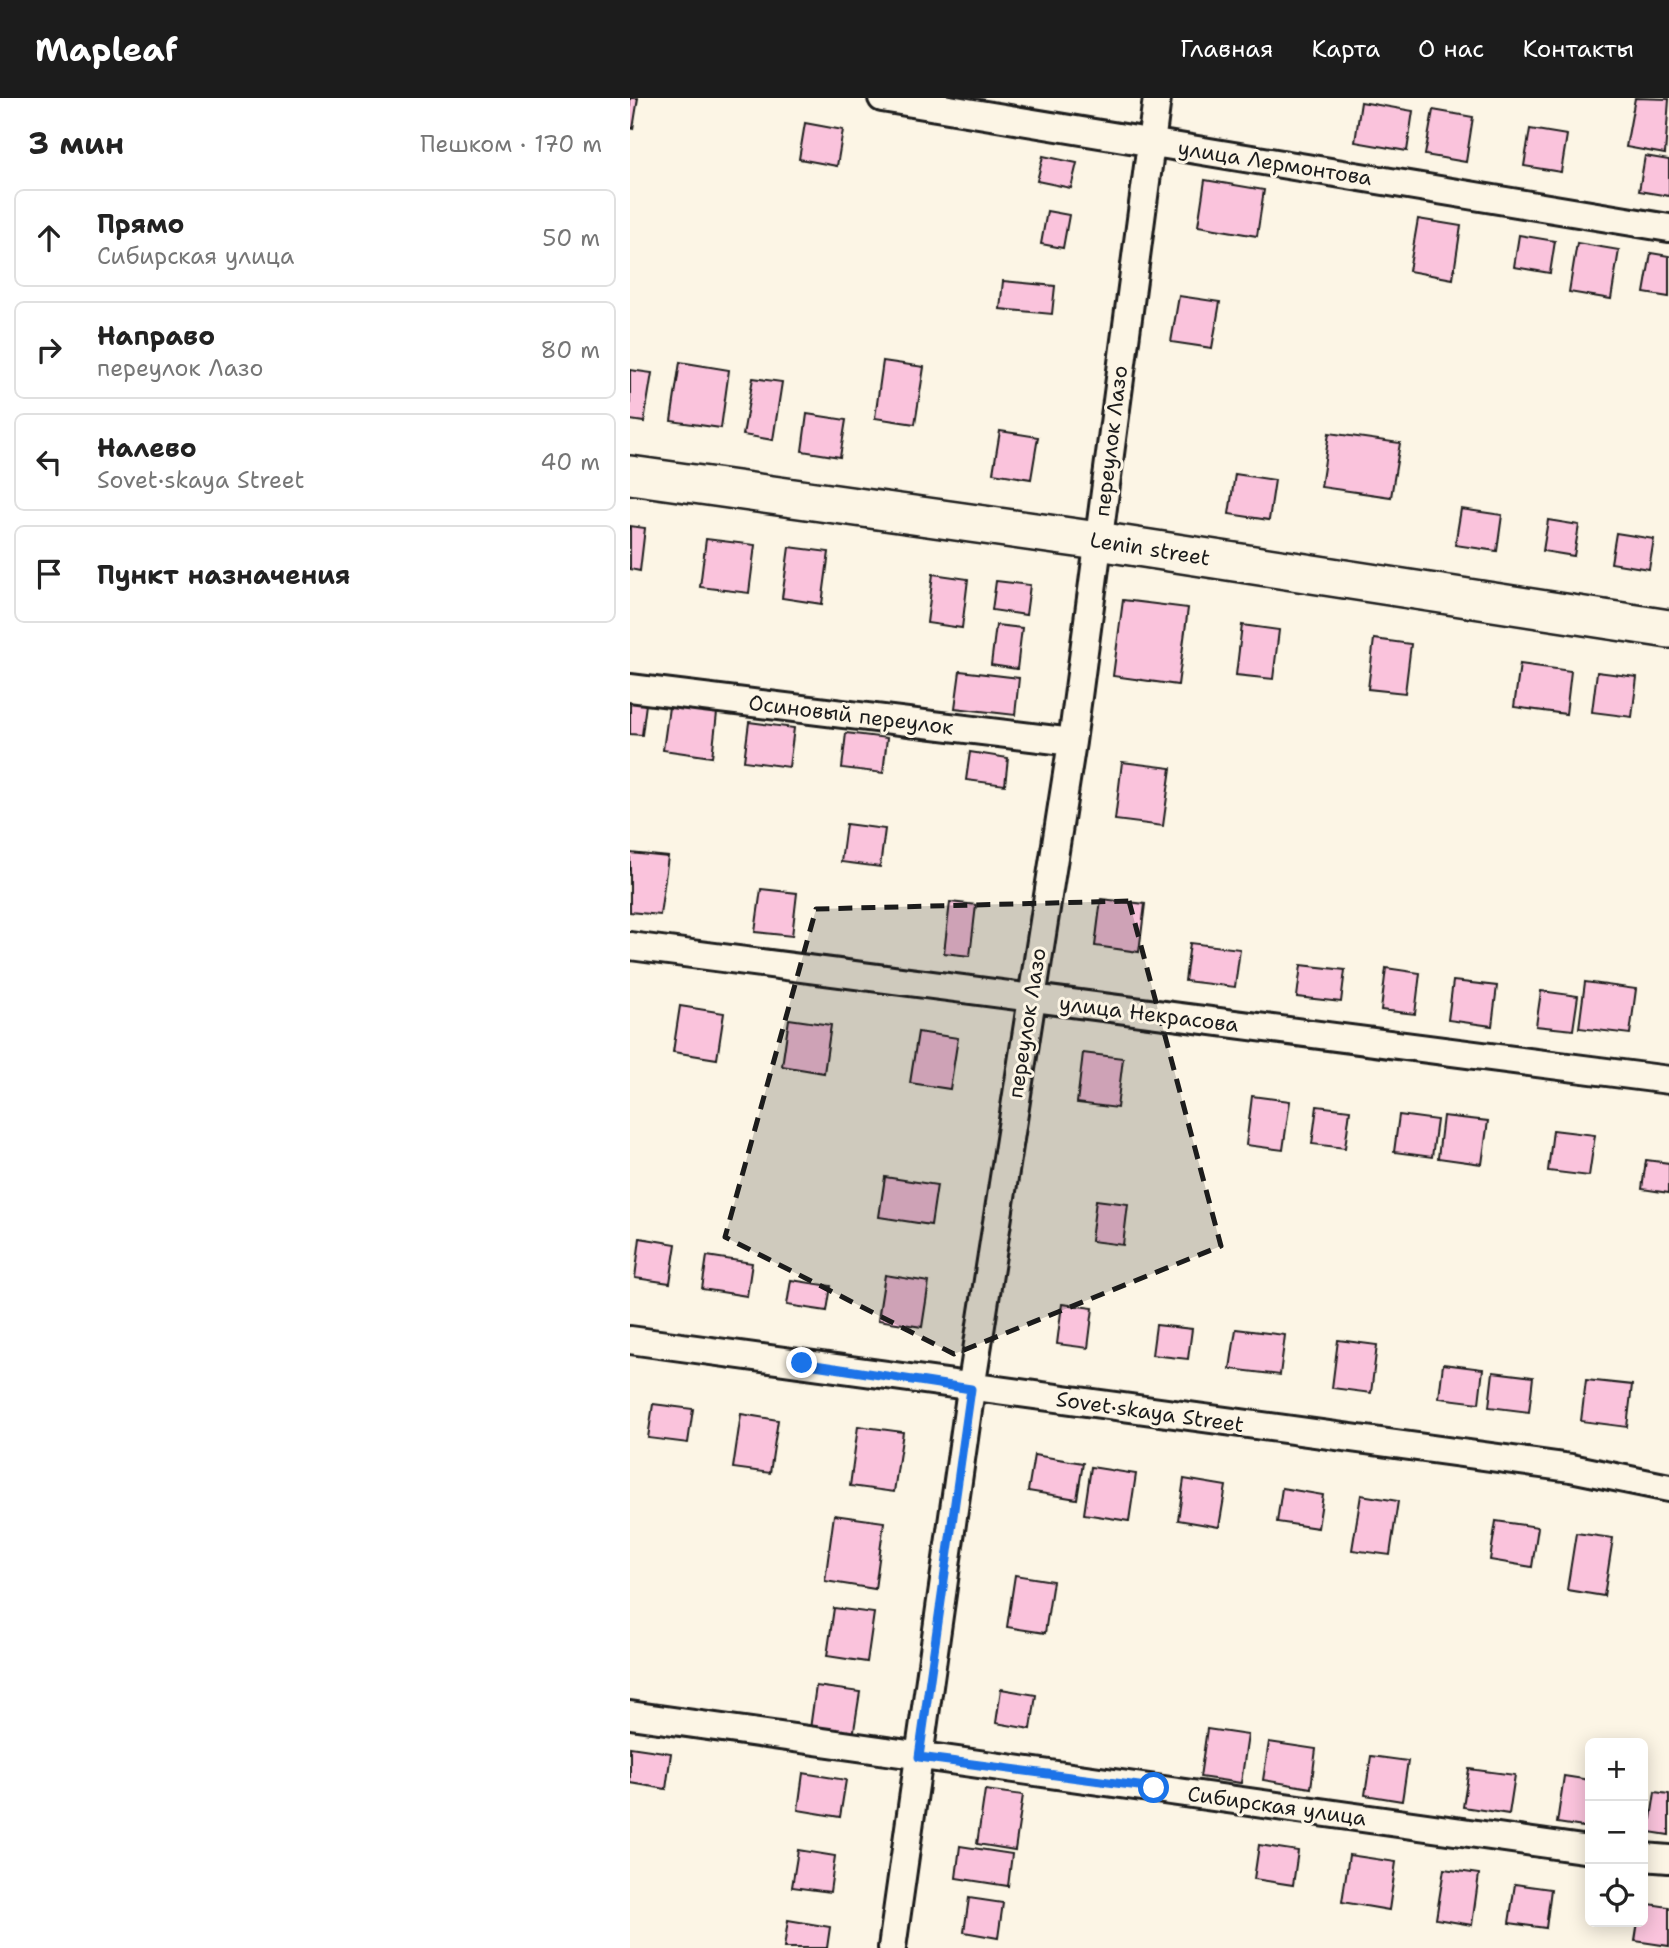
<!DOCTYPE html>
<html lang="ru">
<meta charset="utf-8">
<style>
:root{--surface:#fff;--page:#f6f6f6;--text:#222;--muted:#767676;--line:#e0e0e0;--accent:#1c1c1c}
body{margin:0;font-family:"Shantell Sans",sans-serif;background:var(--page);color:var(--text)}
.controls{position:absolute;right:21px;bottom:21px;display:grid;overflow:hidden;border-radius:10px;box-shadow:0 4px 18px #0003}
.controls button{width:63px;height:63px;display:grid;place-items:center;padding:0;border:0;border-bottom:2px solid var(--line);background:var(--surface);color:var(--text);font:35px sans-serif}
.stop{position:absolute;width:21px;height:21px;margin:-16px;border:5px solid #1a73e8;border-radius:50%;background:#fff}
.stop.end{background:#1a73e8;border-color:#fff;box-shadow:0 2px 7px #0008}
.list{margin:0;padding:0;list-style:none}
h2{display:flex;justify-content:space-between;align-items:center;height:91px;margin:0;padding:0 28px;font-size:30px}
h2 small{font-size:23px;font-weight:400;color:var(--muted)}
.list li{display:grid;grid-template-columns:46px 1fr auto;gap:21px;align-items:center;box-sizing:border-box;height:98px;margin:0 14px 14px;padding:0 14px;border:2px solid var(--line);border-radius:10px}
.list b{display:block;font-size:26px;white-space:nowrap}
.list p{margin:0;font-size:23px;white-space:nowrap;color:var(--muted)}
.list em{font-size:23px;font-style:normal;color:var(--muted)}
.icon{flex:none;width:38px;height:38px;fill:none;stroke:currentColor;stroke-width:2;stroke-linecap:round;stroke-linejoin:round}
.map{position:relative;flex:none;width:1039px;height:1850px;overflow:hidden}
header{display:flex;align-items:center;gap:42px;box-sizing:border-box;height:98px;padding:0 35px;background:var(--accent);color:#fff}
header strong{font-size:33px}
nav{display:flex;gap:38px;margin-inline-start:auto;font-size:24px}
main{display:flex}
aside{flex:1;background:var(--surface)}
.map>svg:first-child{display:block}
.building{fill:#fac3dc;stroke:#1c1c1c;stroke-width:2}
.lines{fill:none;stroke-linecap:round;stroke-linejoin:round}
.street-casing{stroke:#1c1c1c;stroke-width:32}
.secondary-casing{stroke:#1c1c1c;stroke-width:42}
.street{stroke:#fcf5e5;stroke-width:26}
.secondary{stroke:#fcf5e5;stroke-width:37}
.route{stroke:#1a73e8;stroke-width:9}
.marked{fill:#1c1c1c;fill-opacity:0.2;stroke:#1c1c1c;stroke-width:5;stroke-dasharray:14 9;stroke-linejoin:round}
.labels{text-anchor:middle;dominant-baseline:central;stroke-width:6;stroke-linejoin:round;paint-order:stroke}
.street-label{font-size:21px;fill:#1c1c1c;stroke:#fcf5e5}
</style>
<header>
<strong>Mapleaf</strong>
<nav><a>Главная</a><a>Карта</a><a>О нас</a><a>Контакты</a></nav>
</header>
<main>
<aside>
<h2>3 мин<small>Пешком · 170 m</small></h2>
<ul class="list">
<li><svg class="icon" aria-label="ahead" viewBox="0 0 24 24"><path d="M12 20V5M6 11l6-6 6 6"/></svg><div><b>Прямо</b><p>Сибирская улица</p></div><em>50 m</em></li>
<li><svg class="icon" aria-label="right" viewBox="0 0 24 24"><path d="M7 20v-9h11M14 6l5 5-5 5"/></svg><div><b>Направо</b><p>переулок Лазо</p></div><em>80 m</em></li>
<li><svg class="icon" aria-label="left" viewBox="0 0 24 24"><path d="M17 20v-9H6M10 6l-5 5 5 5"/></svg><div><b>Налево</b><p>Sovet·skaya Street</p></div><em>40 m</em></li>
<li><svg class="icon" aria-label="arrive" viewBox="0 0 24 24"><path d="M6 21V4h12l-3 4 3 4H6"/></svg><div><b>Пункт назначения</b></div></li>
</ul>
</aside>
<div class="map">
<svg width="1039" height="1850" viewBox="0 0 1039 1850">
<rect width="100%" height="100%" fill="#fcf5e5"/>
<filter id="ink" filterUnits="userSpaceOnUse"><feTurbulence type="fractalNoise" baseFrequency=".0143" numOctaves="2"/><feDisplacementMap in="SourceGraphic" scale="14" xChannelSelector="R" yChannelSelector="G"/><feConvolveMatrix kernelMatrix="1 2 1 2 8 2 1 2 1" color-interpolation-filters="sRGB"/></filter>
<g filter="url(#ink)">
<path class="building" d="M0,0H8L3,31L0,30Z
M1005,0L1039,1L1035,56L996,49Z
M731,4L783,13L777,53L725,44Z
M803,12L843,19L836,64L795,57Z
M175,25L213,32L207,68L169,61Z
M900,31L937,37L931,74L894,68Z
M413,58L447,65L441,90L407,83Z
M1015,58L1039,62V98L1009,93Z
M575,82L634,92L627,138L568,128Z
M417,113L439,117L433,150L411,146Z
M788,121L831,128L823,181L779,173Z
M889,137L925,143L920,175L884,169Z
M947,145L989,152L981,201L939,194Z
M1021,155L1039,158V199L1014,195Z
M373,183L425,188L422,216L370,211Z
M549,198L590,204L582,250L541,244Z
M253,263L294,269L285,326L245,320Z
M50,264L99,272L91,330L41,323Z
M0,272L22,275L14,324L0,322Z
M123,280L152,284L143,342L113,337Z
M177,316L216,322L210,359L172,353Z
M370,333L408,339L401,381L363,375Z
M699,335L770,345L761,399L691,389Z
M605,376L645,382L639,422L599,416Z
M831,411L872,417L867,453L825,447Z
M918,422L949,427L944,458L913,453Z
M0,428L15,430L10,473L0,471Z
M986,435L1024,441L1019,471L981,465Z
M76,441L125,447L119,495L70,489Z
M159,449L199,454L192,506L152,500Z
M303,476L338,481L332,530L297,525Z
M366,483L400,487L396,517L362,512Z
M493,502L558,510L548,587L483,578Z
M366,527L392,530L387,571L361,567Z
M612,527L649,532L643,581L606,577Z
M744,541L781,546L775,595L738,591Z
M890,566L941,573L936,616L884,609Z
M330,573L389,580L385,617L325,610Z
M967,574L1007,579L1002,619L962,614Z
M0,604L16,606L12,637L0,636Z
M39,609L87,615L82,659L33,652Z
M119,624L164,630L159,669L114,663Z
M216,635L257,640L253,675L212,670Z
M340,654L378,660L375,687L336,682Z
M492,664L541,670L533,728L485,722Z
M216,726L255,731L250,769L211,764Z
M0,755L38,759L30,817L0,814Z
M131,791L167,795L162,838L125,834Z
M471,801L515,806L509,854L465,848Z
M320,804L346,807L340,858L314,855Z
M560,845L610,851L605,889L555,883Z
M671,867L715,872L711,904L667,899Z
M756,870L790,875L785,916L751,912Z
M823,883L867,888L862,928L818,922Z
M955,884L1006,891L1000,936L949,930Z
M911,893L948,898L943,932L906,928Z
M50,908L94,915L87,961L43,954Z
M159,921L201,927L194,975L152,968Z
M288,934L328,940L320,991L280,985Z
M453,955L493,960L487,1010L447,1005Z
M622,998L660,1003L653,1052L616,1047Z
M687,1008L720,1012L715,1050L682,1046Z
M769,1017L807,1022L802,1059L764,1054Z
M813,1018L858,1023L852,1066L808,1060Z
M923,1032L965,1037L959,1078L918,1073Z
M1016,1062L1039,1065V1095L1012,1091Z
M255,1079L307,1087L301,1127L249,1119Z
M466,1102L498,1106L493,1147L461,1143Z
M10,1140L46,1146L40,1185L5,1180Z
M77,1158L122,1165L117,1198L72,1191Z
M255,1177L299,1184L292,1229L248,1222Z
M161,1182L201,1188L197,1213L157,1207Z
M432,1206L463,1210L458,1250L427,1246Z
M526,1227L562,1231L558,1261L522,1257Z
M606,1231L655,1237L650,1277L600,1271Z
M708,1242L747,1247L741,1295L702,1290Z
M813,1266L853,1271L849,1305L809,1300Z
M863,1274L903,1279L899,1314L859,1309Z
M956,1282L1002,1287L997,1329L951,1323Z
M23,1306L63,1311L58,1345L18,1340Z
M111,1316L148,1322L140,1375L103,1370Z
M228,1328L273,1334L264,1394L220,1388Z
M404,1357L453,1365L447,1401L398,1393Z
M461,1369L506,1376L499,1423L454,1416Z
M554,1381L596,1388L589,1429L548,1422Z
M652,1390L693,1397L688,1430L647,1424Z
M731,1397L768,1403L760,1457L722,1452Z
M204,1417L254,1424L245,1491L195,1483Z
M866,1423L908,1429L902,1469L860,1462Z
M946,1435L983,1440L974,1498L937,1492Z
M385,1477L423,1483L415,1535L377,1529Z
M204,1510L244,1515L237,1564L197,1558Z
M186,1588L230,1594L222,1645L179,1638Z
M371,1591L406,1597L401,1631L366,1625Z
M577,1631L618,1637L611,1685L570,1679Z
M639,1644L686,1651L681,1690L633,1682Z
M0,1649L41,1655L36,1691L0,1685Z
M741,1658L778,1663L772,1703L735,1697Z
M839,1671L885,1677L879,1716L833,1709Z
M173,1675L216,1682L210,1719L168,1712Z
M934,1678L960,1682V1730L927,1725Z
M355,1692L393,1697L385,1752L347,1746Z
M1025,1694L1039,1696V1737L1019,1734Z
M629,1747L668,1753L663,1787L624,1781Z
M330,1748L382,1756L378,1788L326,1780Z
M168,1752L205,1758L200,1794L162,1789Z
M719,1757L766,1764L759,1812L712,1804Z
M814,1771L849,1776L842,1827L806,1821Z
M885,1786L921,1791L916,1830L879,1825Z
M339,1800L373,1805L368,1840L334,1834Z
M1013,1805L1039,1809V1848L1005,1843L1008,1824H1013Z
M158,1822L200,1829L197,1850H154Z"/>
<g class="lines">
<defs>
<path id="street" d="M252,0L1039,130
M0,590L442,644
M0,848L1039,982
M0,1242L941,1370L1039,1390
M0,1617L960,1752
M1013,1759L1039,1761
M262,1850L341,1291L442,644L527,0"/>
<path id="secondary" d="M0,377L468,443L1039,531"/>
</defs>
<use href="#street" class="street-casing"/>
<use href="#secondary" class="secondary-casing"/>
<use href="#street" class="street"/>
<use href="#secondary" class="secondary"/>
</g>
</g>
<g class="lines" filter="url(#ink)">
<path class="route" d="M172,1265L341,1291L289,1659L524,1690"/>
</g>
<path class="marked" d="M499,803L591,1148L324,1256L95,1139L186,811Z"/>
<g class="labels">
<g class="street-label">
<text transform="translate(645 65) rotate(9)">улица Лермонтова</text>
<text transform="translate(481 343) rotate(-83)">переулок Лазо</text>
<text transform="translate(520 451) rotate(9)">Lenin street</text>
<text transform="translate(221 617) rotate(7)">Осиновый переулок</text>
<text transform="translate(519 916) rotate(7)">улица Некрасова</text>
<text transform="translate(397 925) rotate(-81)">переулок Лазо</text>
<text transform="translate(520 1314) rotate(8)">Sovet·skaya Street</text>
<text transform="translate(647 1708) rotate(8)">Сибирская улица</text>
</g>
</g>
</svg>
<div class="controls">
<button>+</button>
<button>−</button>
<button><svg class="icon" aria-label="locate" viewBox="0 0 24 24"><circle cx="12" cy="12" r="6"/><path d="M12 2v4M12 18v4M2 12h4M18 12h4"/></svg></button>
</div>
<div class="stop" style="left:524px;top:1690px"></div>
<div class="stop end" style="left:172px;top:1265px"></div>
</div>
</main>
